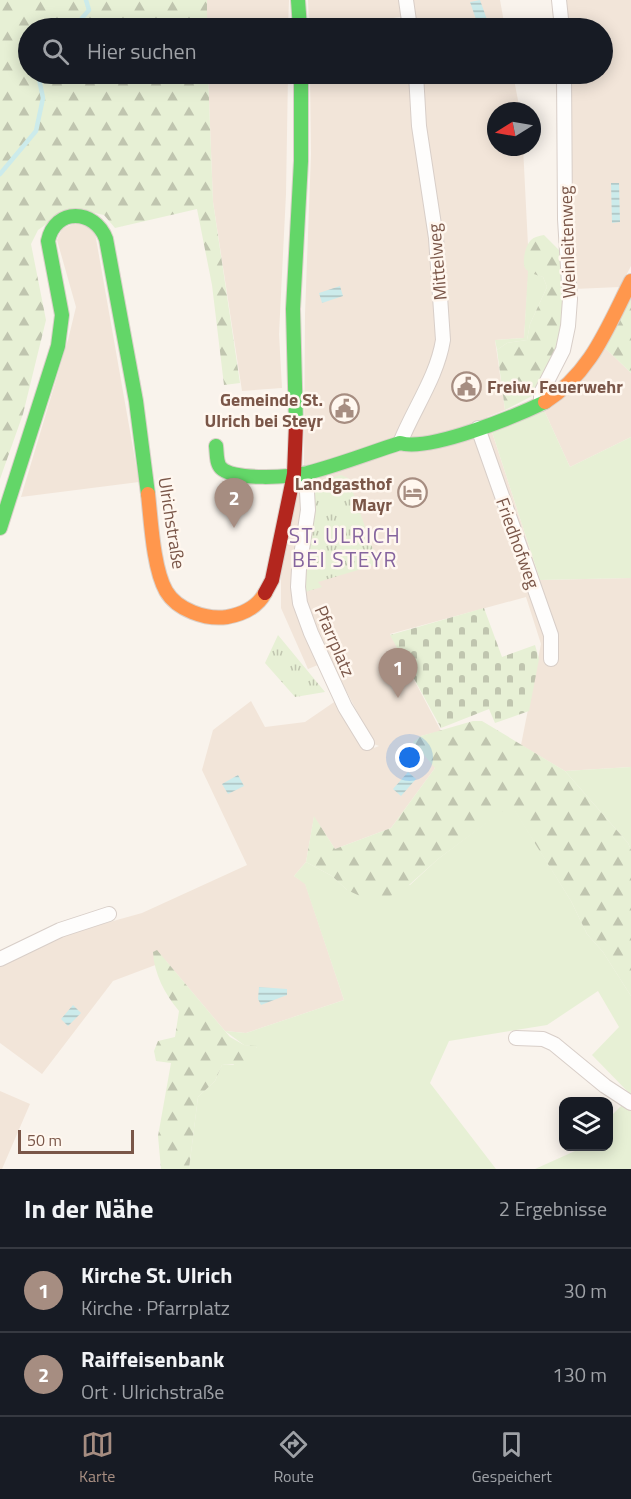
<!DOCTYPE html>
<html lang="de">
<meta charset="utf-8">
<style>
:root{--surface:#171b24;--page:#20242c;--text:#f1f3f6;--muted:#9ea1a6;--line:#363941;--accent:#a68d81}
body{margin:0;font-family:"Titillium Web",sans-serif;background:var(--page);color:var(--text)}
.controls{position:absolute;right:18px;bottom:18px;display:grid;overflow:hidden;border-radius:12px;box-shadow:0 3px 15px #0003}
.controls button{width:54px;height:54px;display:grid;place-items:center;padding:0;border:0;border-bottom:2px solid var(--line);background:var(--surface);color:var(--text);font:30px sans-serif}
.compass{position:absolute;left:487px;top:102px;width:54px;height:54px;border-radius:50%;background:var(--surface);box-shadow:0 3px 15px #0003;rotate:259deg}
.scale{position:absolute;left:18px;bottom:15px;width:116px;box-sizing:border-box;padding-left:6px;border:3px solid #7a5648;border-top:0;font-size:16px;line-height:21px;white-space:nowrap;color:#7a5648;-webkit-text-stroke:4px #fff7ef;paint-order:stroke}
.you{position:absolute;left:410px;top:758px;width:21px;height:21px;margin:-15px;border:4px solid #fff;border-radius:50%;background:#1a73e8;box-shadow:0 0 0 9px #1a73e833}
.badge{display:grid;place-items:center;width:39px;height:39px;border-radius:50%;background:var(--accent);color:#fff;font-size:20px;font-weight:700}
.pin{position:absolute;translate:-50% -50px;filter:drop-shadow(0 2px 3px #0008)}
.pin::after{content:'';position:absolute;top:32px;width:21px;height:18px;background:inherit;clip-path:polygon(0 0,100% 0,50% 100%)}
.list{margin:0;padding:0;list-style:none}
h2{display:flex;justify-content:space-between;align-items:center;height:78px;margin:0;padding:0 24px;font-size:26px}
h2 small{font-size:20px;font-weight:400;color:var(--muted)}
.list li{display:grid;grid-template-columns:39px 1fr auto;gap:18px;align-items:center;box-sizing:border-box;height:84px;padding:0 24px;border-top:2px solid var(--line)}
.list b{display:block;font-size:22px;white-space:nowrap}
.list p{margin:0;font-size:20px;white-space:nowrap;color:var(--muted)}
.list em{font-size:20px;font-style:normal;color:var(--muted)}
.icon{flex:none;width:33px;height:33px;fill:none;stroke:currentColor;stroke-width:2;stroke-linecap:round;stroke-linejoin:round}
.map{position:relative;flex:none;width:631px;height:1169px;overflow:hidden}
.search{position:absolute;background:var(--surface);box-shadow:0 3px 15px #0003;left:18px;right:18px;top:18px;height:66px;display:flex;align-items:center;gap:15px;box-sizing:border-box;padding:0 21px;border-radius:33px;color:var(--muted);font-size:22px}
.sheet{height:246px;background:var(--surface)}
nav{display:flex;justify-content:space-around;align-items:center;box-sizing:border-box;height:84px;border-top:2px solid var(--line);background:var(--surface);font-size:16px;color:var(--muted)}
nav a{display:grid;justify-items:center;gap:3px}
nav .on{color:var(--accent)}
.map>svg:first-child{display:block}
.residential{fill:#f2e5d9}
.grass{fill:#e7f0d5}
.forest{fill:url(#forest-firs)}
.cemetery{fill:url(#cemetery-stones)}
.park{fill:url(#park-tufts)}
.water{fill:url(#water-rules)}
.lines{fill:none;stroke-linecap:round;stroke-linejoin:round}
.stream{stroke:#ccebeb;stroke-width:4.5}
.street-casing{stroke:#d8cec8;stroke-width:16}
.fast-casing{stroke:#dad0c9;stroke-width:16}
.slow-casing{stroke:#dad0c9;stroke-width:16}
.jam-casing{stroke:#dad0c9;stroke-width:16}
.street{stroke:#fefdfc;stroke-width:14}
.fast{stroke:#63d668;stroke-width:14}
.slow{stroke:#ff974d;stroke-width:14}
.jam{stroke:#b3261e;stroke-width:14}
.labels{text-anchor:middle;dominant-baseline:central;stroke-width:5;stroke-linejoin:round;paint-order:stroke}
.street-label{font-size:18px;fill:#7a5648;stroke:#fff7ef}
.poi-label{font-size:18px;font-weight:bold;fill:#7a5648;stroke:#fff7ef;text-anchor:end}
.quarter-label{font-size:21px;letter-spacing:1.5px;fill:#85649e;stroke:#fff7ef}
</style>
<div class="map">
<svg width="631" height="1169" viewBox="0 0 631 1169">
<defs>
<pattern id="forest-firs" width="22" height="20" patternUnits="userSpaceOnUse" patternTransform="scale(1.5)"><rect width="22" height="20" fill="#e7f0d5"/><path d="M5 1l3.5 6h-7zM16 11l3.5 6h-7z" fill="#c0c5af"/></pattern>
<pattern id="cemetery-stones" width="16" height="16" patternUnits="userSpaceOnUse" patternTransform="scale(1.5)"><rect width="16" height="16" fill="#e7f0d5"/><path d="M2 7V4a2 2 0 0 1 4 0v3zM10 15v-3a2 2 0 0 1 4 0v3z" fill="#c0c5af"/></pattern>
<pattern id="park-tufts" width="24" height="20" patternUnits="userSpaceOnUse" patternTransform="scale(1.5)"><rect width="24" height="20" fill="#e7f0d5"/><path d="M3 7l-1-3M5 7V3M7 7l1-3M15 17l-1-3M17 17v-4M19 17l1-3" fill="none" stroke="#c0c5af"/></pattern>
<pattern id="water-rules" width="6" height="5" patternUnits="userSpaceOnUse" patternTransform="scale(1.5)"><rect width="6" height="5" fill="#ccebeb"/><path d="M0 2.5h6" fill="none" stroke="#abc1c0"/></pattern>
</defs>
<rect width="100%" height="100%" fill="#f9f3ec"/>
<path class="residential" d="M207,0H289L288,28H207Z
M308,0H500L505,28H402L400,17L324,28H309Z
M565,0H631V266L620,287L574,289L568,74H602V28H566Z
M208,74H288L286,194L279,334L282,388L242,391L213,202Z
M332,74H513L520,111H496V147H523L529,265L524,338L495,340L505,410L487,417L540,580L631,578V767L565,771L521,745L541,644L526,597L390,634L441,731L421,736L435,768L391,828L335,849L314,817L306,862L294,876L305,883L344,1000L246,1033L225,1031L166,961L113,981L42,1074L0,1043V965L29,949L70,933L142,913L247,865L202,770L213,730L251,701L265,727L305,722L343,696L374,748L379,746L374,744L330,660L308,669L281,608V567L304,466L305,314L311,154L310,76Z
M80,221L95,233L139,482L21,497L68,340L76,307L57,240L62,229Z
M603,346L631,373V437L570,467L543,408Z
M0,1091L30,1104L2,1169H0Z"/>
<path class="grass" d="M528,271L543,277L547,287L530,324L527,340L507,343L497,350L495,340L524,338Z
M543,408L570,467L631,437V578L540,580L492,432Z
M631,767V850L628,843L565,771Z
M511,804L571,901L587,934L603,952L631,996V1095L592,1055L619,1027L598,991L547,1025L449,1041L430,1083L496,1169H189L198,1097L215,1081L222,1065H233L257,1047L244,1045L225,1031L246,1033L344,1000L305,884L294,876L306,862L332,876L347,890L410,885L438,859Z
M622,1105L631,1111V1169H535L575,1151L579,1147L608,1146L609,1118Z"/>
<path class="forest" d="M0,0H207V28H28V74H208L213,202L240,383L224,385L212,285L197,209L115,228L104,215L90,212L58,216L38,230L31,244L46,320L23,414L0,479Z
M544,235L559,250L563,282L565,328L559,351L539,388L532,396L505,410L497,350L507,343L527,340L530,324L547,287L543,277C537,275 528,273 525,268C522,262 525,246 531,240C534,237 539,236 544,235Z
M631,290V373L603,346Z
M473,721H482L565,771L628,843L631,850V996L603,952L587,934L571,901L511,805L438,859L400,893L383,898L360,896L347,890L332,876L306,862L314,816L335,849L391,828L435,768L413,742L421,736Z
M157,950L230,1037L244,1045L257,1046C253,1062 236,1065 222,1065L215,1081L198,1097L189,1169H161L158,1136L171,1063L156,1061L154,1051L158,1041L175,1037L179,1011C165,994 154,974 153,952Z"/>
<path class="cemetery" d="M484,608L502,657L535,645L539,659L529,711L495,723L489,709L441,728L390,635Z"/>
<path class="park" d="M341,475L348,478L378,564L318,582L322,587L305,592L303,588L313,484Z
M278,635L325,692L295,697L265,663Z"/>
<path class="water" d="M480,0L490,28H479L470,2Z
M611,183H619L620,222L612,223Z
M340,286L343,296L322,303L319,293Z
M408,772L416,779L401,796L393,789Z
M238,775L244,786L228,794L222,784Z
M259,987L287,989V995L261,1005L258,999Z
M73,1005L81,1013L68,1026L61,1019Z"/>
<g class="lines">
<path class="stream" d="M67,28L77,24L89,10L86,0
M0,174L36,131L43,98L38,74"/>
<defs>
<path id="street" d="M406,0L410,28
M559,0L562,28
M541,404V393L563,350L568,326L570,299L565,219L564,74
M478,428L551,635V659
M400,443C414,408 437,377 443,340L436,238L419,126L416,74
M306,473L308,510L299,569L298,587L300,603L311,633L345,707L367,743
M0,959L60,930L109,914
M516,1038L543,1039L554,1044L605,1086L631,1103"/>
<path id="fast" d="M298,0L300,28
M296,424L293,309L301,161V74
M216,446C217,453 216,463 221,468C234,481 291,477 307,473C339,465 369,453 400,443C429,452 516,416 545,402
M0,528L58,346L62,315L48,241C55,207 95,209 106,239L136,401L148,494"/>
<path id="slow" d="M545,402C591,373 607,328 631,281
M148,494C151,520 153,568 166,591C177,610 206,620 227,617C243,614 257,608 265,593"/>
<path id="jam" d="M265,593L272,580L294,474L296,424"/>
</defs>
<use href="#street" class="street-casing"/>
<use href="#fast" class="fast-casing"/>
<use href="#slow" class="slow-casing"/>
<use href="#jam" class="jam-casing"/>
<use href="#street" class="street"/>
<use href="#fast" class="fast"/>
<use href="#slow" class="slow"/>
<use href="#jam" class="jam"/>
</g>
<defs>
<symbol id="civic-ring" viewBox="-11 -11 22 22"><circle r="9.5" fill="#fff7ef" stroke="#a68d81" stroke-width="1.5"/><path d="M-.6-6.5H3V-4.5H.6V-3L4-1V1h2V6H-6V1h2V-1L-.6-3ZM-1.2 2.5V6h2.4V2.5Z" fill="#a68d81"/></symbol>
<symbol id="hotel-ring" viewBox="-11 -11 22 22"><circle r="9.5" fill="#fff7ef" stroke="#a68d81" stroke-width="1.5"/><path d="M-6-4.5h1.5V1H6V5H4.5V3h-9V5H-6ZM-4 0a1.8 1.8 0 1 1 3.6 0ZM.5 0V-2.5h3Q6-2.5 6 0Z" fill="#a68d81"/></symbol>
</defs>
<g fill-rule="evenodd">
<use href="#civic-ring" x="450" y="370" width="33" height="33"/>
<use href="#civic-ring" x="328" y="392" width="33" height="33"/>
<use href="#hotel-ring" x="396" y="476" width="33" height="33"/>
</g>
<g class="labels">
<g class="street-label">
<text transform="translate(567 242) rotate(-92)">Weinleitenweg</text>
<text transform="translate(437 262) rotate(-95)">Mittelweg</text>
<text transform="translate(172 523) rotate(81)">Ulrichstraße</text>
<text transform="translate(518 543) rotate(70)">Friedhofweg</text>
<text transform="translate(335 641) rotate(67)">Pfarrplatz</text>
</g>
<g class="poi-label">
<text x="487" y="386" text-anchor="start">Freiw. Feuerwehr</text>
<text x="323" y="399">Gemeinde St.<tspan x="323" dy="21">Ulrich bei Steyr</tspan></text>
<text x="392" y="483">Landgasthof<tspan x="392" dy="21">Mayr</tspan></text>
</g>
<g class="quarter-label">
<text x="345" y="535">ST. ULRICH<tspan x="345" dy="24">BEI STEYR</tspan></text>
</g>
</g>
</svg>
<div class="controls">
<button><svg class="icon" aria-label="layers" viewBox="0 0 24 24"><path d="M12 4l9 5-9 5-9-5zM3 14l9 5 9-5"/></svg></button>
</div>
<svg class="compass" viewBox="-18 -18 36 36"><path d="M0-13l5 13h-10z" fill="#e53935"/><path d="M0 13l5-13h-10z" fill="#9ea1a6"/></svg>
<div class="scale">50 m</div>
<div class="you"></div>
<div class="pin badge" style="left:398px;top:698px">1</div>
<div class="pin badge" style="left:234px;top:528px">2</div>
<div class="search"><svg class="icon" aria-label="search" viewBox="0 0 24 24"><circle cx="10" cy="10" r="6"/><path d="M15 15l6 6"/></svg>Hier suchen</div>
</div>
<section class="sheet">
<h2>In der Nähe<small>2 Ergebnisse</small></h2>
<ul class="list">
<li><span class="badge">1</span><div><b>Kirche St. Ulrich</b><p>Kirche · Pfarrplatz</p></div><em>30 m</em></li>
<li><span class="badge">2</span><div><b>Raiffeisenbank</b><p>Ort · Ulrichstraße</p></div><em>130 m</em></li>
</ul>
</section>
<nav>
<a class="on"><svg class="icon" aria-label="map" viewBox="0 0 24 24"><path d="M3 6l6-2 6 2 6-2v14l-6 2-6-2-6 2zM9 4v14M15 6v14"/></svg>Karte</a>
<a><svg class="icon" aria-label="directions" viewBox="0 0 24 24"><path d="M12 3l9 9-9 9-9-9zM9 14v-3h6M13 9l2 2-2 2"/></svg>Route</a>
<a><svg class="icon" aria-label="saved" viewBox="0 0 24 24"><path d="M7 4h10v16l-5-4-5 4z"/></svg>Gespeichert</a>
</nav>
